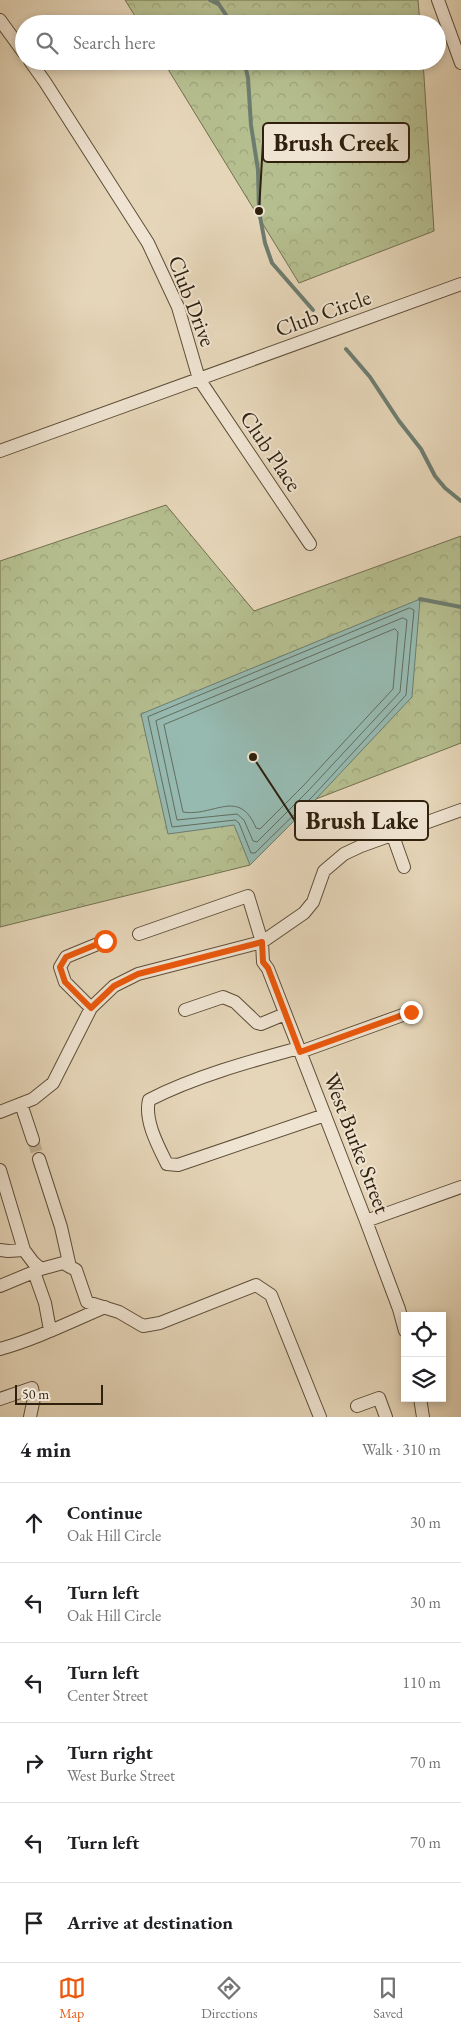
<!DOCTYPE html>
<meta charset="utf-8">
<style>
:root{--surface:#fff;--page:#f6f6f6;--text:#202124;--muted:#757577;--line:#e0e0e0;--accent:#ea580c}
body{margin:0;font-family:"EB Garamond",serif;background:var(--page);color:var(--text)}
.controls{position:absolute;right:15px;bottom:15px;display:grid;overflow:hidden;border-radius:0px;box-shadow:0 2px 8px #0003}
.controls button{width:45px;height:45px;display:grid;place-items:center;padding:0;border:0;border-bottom:1px solid var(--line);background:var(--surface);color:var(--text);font:25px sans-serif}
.scale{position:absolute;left:15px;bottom:12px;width:88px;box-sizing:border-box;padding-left:5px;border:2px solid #2f210d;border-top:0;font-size:14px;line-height:18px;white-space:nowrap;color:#2f210d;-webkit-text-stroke:4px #efe4d2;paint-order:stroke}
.stop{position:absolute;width:15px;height:15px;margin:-11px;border:4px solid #ea580c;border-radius:50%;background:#fff}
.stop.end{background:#ea580c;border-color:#fff;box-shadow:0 1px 5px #0008}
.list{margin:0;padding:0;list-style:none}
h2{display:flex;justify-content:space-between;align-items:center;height:65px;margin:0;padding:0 20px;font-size:21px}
h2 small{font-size:16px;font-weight:400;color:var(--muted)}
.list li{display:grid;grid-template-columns:32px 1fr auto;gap:15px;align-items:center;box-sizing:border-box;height:80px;padding:0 20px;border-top:1px solid var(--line)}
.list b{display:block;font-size:19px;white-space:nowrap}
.list p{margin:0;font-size:16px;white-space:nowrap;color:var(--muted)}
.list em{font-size:16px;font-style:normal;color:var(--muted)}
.icon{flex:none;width:28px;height:28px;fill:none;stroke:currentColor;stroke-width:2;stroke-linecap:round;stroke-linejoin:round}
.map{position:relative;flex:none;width:461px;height:1417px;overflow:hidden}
.search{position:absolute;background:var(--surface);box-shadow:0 2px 8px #0003;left:15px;right:15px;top:15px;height:55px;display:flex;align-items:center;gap:12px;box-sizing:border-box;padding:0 18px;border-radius:28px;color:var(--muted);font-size:19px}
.sheet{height:545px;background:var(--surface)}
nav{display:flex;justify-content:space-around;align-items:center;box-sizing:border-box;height:70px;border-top:1px solid var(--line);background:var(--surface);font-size:14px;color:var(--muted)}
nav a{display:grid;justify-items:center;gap:2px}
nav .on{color:var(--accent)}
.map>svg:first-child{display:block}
.forest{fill:url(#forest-crowns);stroke:#72704e}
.water{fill:#96b9b0;stroke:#6d7c6f}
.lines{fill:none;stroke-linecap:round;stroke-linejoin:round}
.shore{stroke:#626d5e;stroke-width:1}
.stream{stroke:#6d7c6f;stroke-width:4}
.minor-tunnel{stroke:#c1b297;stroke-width:12;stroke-dasharray:12 6;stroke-linecap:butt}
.minor-casing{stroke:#5d4e38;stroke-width:14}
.minor{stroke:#efe4d2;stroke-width:12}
.route{stroke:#ea580c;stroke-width:6}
.labels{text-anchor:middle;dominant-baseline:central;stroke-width:4;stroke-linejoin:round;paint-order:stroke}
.street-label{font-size:22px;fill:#2f210d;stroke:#efe4d2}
.leader{fill:none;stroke:#2f210d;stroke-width:2}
.callout-dot{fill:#2f210d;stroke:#efe4d2;stroke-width:2}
.callout{fill:#efe4d2;stroke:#2f210d;stroke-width:2}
.callout-label{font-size:24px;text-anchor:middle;font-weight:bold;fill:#2f210d}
</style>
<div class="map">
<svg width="461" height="1417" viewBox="0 0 461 1417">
<defs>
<pattern id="forest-crowns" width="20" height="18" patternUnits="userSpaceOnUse" patternTransform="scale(1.25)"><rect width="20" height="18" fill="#b5be8f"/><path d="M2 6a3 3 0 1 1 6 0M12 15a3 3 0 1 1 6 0" fill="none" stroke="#9ca37a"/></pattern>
</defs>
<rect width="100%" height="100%" fill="#e6d6b9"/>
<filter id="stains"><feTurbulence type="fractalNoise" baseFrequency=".004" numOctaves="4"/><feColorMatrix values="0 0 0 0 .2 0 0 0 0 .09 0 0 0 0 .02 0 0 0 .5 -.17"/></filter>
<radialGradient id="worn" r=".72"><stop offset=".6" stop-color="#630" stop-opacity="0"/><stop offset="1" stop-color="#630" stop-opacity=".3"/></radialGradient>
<path class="forest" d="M125,0H418L420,24H140Z
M163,61H423L434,231L299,283Z
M166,505L254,611L461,536V743L316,799L250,865L0,927V561Z"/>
<path class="water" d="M420,599L412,697L316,799L250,865L234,825L168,834L141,714Z"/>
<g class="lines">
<path class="shore" d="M410,608L414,610L406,695L313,796L255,853H251L239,823L235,820L172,827L148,717Z
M403,618L407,620L400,692L308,791L257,842L253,841L244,820L237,814L177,820L156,721Z
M395,629L398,632L393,689L303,786L260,829L256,828C239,787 214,817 183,812L164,725Z"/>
<path class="stream" d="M210,0L218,4
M216,0L232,24
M244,61L248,78L251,125L258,170L259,211L265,243L272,263L313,310
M346,349L370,377L399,421L421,449L435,476L445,488L461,501
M420,599L461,607"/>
<path class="minor-tunnel" d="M33,1140L39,1159"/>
<defs>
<path id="minor" d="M438,0L461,63
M0,20L24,53
M30,61L45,82L148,243L178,307L199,379L310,544
M0,451L461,284
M393,836L404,867
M139,934L248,896L262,942L263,962L268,969L366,1221L399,1309L405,1331
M91,1008L65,982L60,967L66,957L105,941
M185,1010L223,997L235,1002L257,1023L261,1024L285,1014
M299,1048C251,1061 193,1077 149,1100C144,1120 158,1146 167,1164L178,1165L325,1115
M300,1052L411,1012
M21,1104L33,1140
M0,1112L33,1099L53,1083L91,1008L114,986L138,974L262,942L304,913L313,902L324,871L344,854L361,846L461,810
M39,1159L61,1227L70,1267
M0,1170L24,1250L33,1262L41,1269
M366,1221L461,1187
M0,1250L8,1251L24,1250
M34,1272L45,1303L50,1330
M0,1286L41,1269L63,1263L76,1270L87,1302L119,1312L143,1326L160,1323L256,1285L271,1295L320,1417
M0,1349C36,1339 70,1322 105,1307
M420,1398L423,1417
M0,1399L32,1388L34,1398L30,1417
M357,1406L379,1398L386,1417"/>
</defs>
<use href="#minor" class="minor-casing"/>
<use href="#minor" class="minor"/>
</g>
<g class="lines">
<path class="route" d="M105,941L66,957L60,967L65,982L91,1008L114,986L138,974L262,942L263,962L268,968L300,1052L411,1012"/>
</g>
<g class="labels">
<g class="street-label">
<text transform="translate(192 301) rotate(69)">Club Drive</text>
<text transform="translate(323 313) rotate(-20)">Club Circle</text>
<text transform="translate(271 451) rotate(56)">Club Place</text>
<text transform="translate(357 1143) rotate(69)">West Burke Street</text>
</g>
</g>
<path class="leader" d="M259 211L263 142M253 757L295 821"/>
<g class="callout-dot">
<circle cx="259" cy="211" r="5"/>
<circle cx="253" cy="757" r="5"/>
</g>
<g class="callout">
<rect x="263" y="123" width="146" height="39" rx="5"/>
<rect x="295" y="801" width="133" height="39" rx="5"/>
</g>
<g class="callout-label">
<text x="336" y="151">Brush Creek</text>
<text x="362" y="829">Brush Lake</text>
</g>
<rect width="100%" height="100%" filter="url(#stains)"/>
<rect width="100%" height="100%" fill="url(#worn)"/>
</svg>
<div class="controls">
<button><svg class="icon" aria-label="locate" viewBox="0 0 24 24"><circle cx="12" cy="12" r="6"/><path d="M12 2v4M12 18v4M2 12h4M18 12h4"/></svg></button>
<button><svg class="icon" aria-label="layers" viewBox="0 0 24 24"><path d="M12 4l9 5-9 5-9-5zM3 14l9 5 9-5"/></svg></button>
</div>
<div class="scale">50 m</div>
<div class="stop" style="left:105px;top:941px"></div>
<div class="stop end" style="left:411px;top:1012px"></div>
<div class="search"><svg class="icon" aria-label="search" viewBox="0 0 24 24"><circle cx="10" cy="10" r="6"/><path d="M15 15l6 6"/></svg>Search here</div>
</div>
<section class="sheet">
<h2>4 min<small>Walk · 310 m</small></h2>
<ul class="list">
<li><svg class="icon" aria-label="ahead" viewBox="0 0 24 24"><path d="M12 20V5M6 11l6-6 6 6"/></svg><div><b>Continue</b><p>Oak Hill Circle</p></div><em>30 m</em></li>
<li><svg class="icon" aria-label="left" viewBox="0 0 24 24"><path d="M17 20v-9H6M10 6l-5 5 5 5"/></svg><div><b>Turn left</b><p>Oak Hill Circle</p></div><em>30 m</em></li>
<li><svg class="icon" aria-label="left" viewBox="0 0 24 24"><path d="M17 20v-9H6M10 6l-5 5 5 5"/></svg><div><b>Turn left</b><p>Center Street</p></div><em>110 m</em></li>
<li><svg class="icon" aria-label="right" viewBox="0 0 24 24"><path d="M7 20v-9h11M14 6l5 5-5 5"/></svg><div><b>Turn right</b><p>West Burke Street</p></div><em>70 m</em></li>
<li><svg class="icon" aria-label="left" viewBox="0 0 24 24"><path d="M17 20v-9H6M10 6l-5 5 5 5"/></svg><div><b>Turn left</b></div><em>70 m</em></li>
<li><svg class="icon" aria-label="arrive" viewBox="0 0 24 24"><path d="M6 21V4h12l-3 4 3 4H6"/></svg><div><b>Arrive at destination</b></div></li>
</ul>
</section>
<nav>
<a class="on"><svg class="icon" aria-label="map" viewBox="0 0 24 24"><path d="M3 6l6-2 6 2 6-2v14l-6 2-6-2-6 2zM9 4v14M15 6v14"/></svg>Map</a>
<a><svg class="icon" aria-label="directions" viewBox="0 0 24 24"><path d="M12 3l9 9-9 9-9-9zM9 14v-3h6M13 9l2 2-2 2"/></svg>Directions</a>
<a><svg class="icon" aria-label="saved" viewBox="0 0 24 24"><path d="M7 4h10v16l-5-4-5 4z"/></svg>Saved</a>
</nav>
